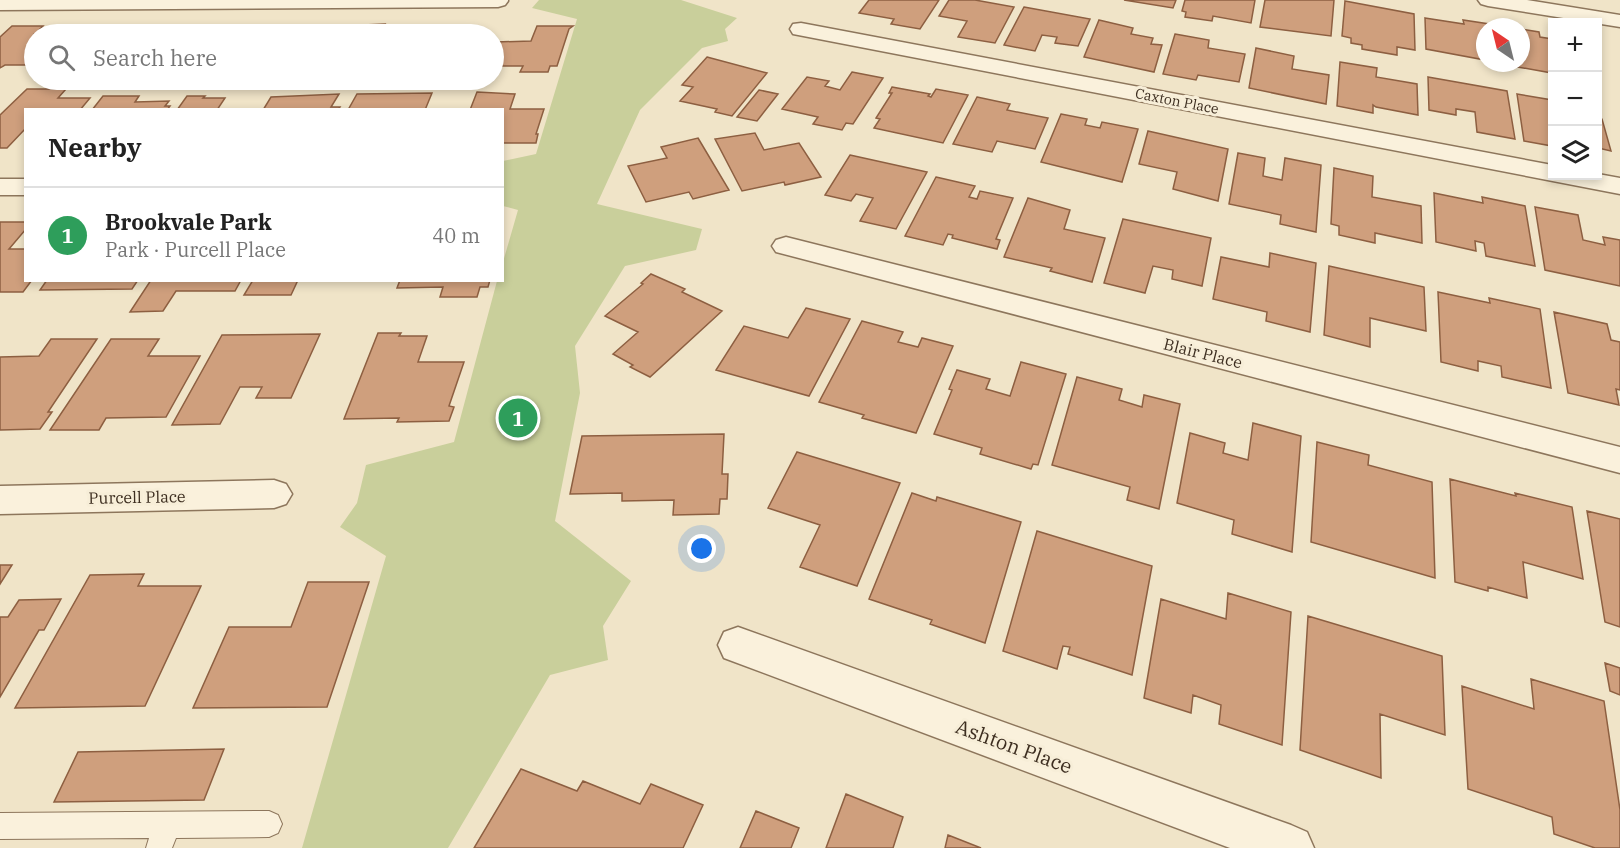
<!DOCTYPE html>
<meta charset="utf-8">
<style>
:root{--surface:#fff;--page:#f2f2f2;--text:#222;--muted:#767676;--line:#e0e0e0;--accent:#9e2a2b}
body{margin:0;font-family:"IBM Plex Serif",serif;background:var(--page);color:var(--text)}
.controls{position:absolute;right:18px;top:18px;display:grid;overflow:hidden;border-radius:0px;box-shadow:0 3px 9px #0003}
.controls button{width:54px;height:54px;display:grid;place-items:center;padding:0;border:0;border-bottom:2px solid var(--line);background:var(--surface);color:var(--text);font:30px sans-serif}
.compass{position:absolute;left:1476px;top:18px;width:54px;height:54px;border-radius:50%;background:var(--surface);box-shadow:0 3px 9px #0003;rotate:325deg}
.you{position:absolute;left:702px;top:549px;width:21px;height:21px;margin:-15px;border:4px solid #fff;border-radius:50%;background:#1a73e8;box-shadow:0 0 0 9px #1a73e833}
.badge{display:grid;place-items:center;width:39px;height:39px;border-radius:50%;background:var(--accent);color:#fff;font-size:20px;font-weight:700}
.pin{position:absolute;translate:-50% -50%;border:3px solid #fff;box-shadow:0 2px 6px #0006}
.list{margin:0;padding:0;list-style:none}
h2{display:flex;justify-content:space-between;align-items:center;height:78px;margin:0;padding:0 24px;font-size:26px}
h2 small{font-size:20px;font-weight:400;color:var(--muted)}
.list li{display:grid;grid-template-columns:39px 1fr auto;gap:18px;align-items:center;box-sizing:border-box;height:96px;padding:0 24px;border-top:2px solid var(--line)}
.list b{display:block;font-size:22px;white-space:nowrap}
.list p{margin:0;font-size:20px;white-space:nowrap;color:var(--muted)}
.list em{font-size:20px;font-style:normal;color:var(--muted)}
.icon{flex:none;width:33px;height:33px;fill:none;stroke:currentColor;stroke-width:2;stroke-linecap:round;stroke-linejoin:round}
.map{position:relative;flex:none;width:1620px;height:848px;overflow:hidden}
.search{position:absolute;background:var(--surface);box-shadow:0 3px 9px #0003;left:24px;top:24px;width:480px;height:66px;display:flex;align-items:center;gap:15px;box-sizing:border-box;padding:0 21px;border-radius:33px;color:var(--muted);font-size:22px}
.panel{position:absolute;background:var(--surface);box-shadow:0 3px 9px #0003;left:24px;top:108px;width:480px;height:174px;border-radius:0px}
.map>svg:first-child{display:block}
.green{fill:#c9cf9b}
.building{fill:#cf9f7d;stroke:#8d5f41;stroke-width:1.5}
.lines{fill:none;stroke-linecap:round;stroke-linejoin:round}
.service-casing{stroke:#8d765c;stroke-width:2}
.minor-casing{stroke:#8d765c;stroke-width:3}
.service{fill:#faf1dc;fill-rule:evenodd}
.minor{fill:#faf1dc;fill-rule:evenodd}
.labels{text-anchor:middle;dominant-baseline:central;stroke-width:6;stroke-linejoin:round;paint-order:stroke}
.far-street-label{font-size:14px;fill:#3d2e20;stroke:#f7eed8}
.street-label{font-size:16px;fill:#3d2e20;stroke:#f7eed8}
.near-street-label{font-size:20px;fill:#3d2e20;stroke:#f7eed8}
</style>
<div class="map">
<svg width="1620" height="848" viewBox="0 0 1620 848">
<rect width="100%" height="100%" fill="#f0e4c8"/>
<path class="green" d="M539,0H681L737,18L725,29L728,41L702,48L640,110L597,204L702,229L696,250L625,266L575,346L580,393L555,521L631,581L603,626L608,660L550,675L448,848H302L386,556L340,527L357,503L366,465L454,442L497,281L502,280L503,262L518,210L503,206V161L536,154L577,19L532,8Z"/>
<path class="building" d="M869,0H939L920,29L891,24L894,19L859,13Z
M949,0H975L1014,7L995,43L958,37L967,21L939,16Z
M1124,0H1176L1173,8Z
M1185,0H1255L1251,23L1213,16L1212,21L1185,17L1186,12L1182,11Z
M1265,0H1334L1331,36L1260,27Z
M1345,1L1414,14L1415,50L1397,47V55L1362,49V45L1351,43V38L1342,36Z
M1024,7L1090,19L1078,46L1055,43L1057,37L1042,35L1035,51L1004,45Z
M1425,18L1464,24L1463,20L1496,25L1497,27H1485V60L1426,49Z
M1099,20L1133,28L1131,34L1153,38L1151,44L1162,45L1154,72L1084,57Z
M385,24L379,34H312L318,25H349L345,30L360,29L363,25Z
M126,25H156L148,34H118Z
M196,25L195,27H231L225,34H156L164,26Z
M273,25H312L303,34H266Z
M12,26H43L38,31H75L71,34H34V65H5L0,68V37Z
M537,26H573L569,29L557,66H550L548,72H520L523,66H494V49L496,42L531,41Z
M392,28H423L421,33L459,32L458,34H389Z
M1521,29L1539,32L1540,37L1552,39V73L1512,66L1511,63H1521Z
M1175,34L1209,40L1208,48L1245,54L1239,82L1198,75L1196,80L1163,74Z
M1256,48L1294,56L1292,69L1329,75L1326,104L1249,88Z
M707,57L767,73L732,116L715,112L717,109L680,101L693,87L682,85Z
M1340,62L1377,68L1376,77L1417,84L1418,115L1376,107L1373,105V113L1337,106Z
M852,72L883,78L853,124L846,123L842,130L813,124L818,117L782,109L807,77L829,81L825,86L840,90Z
M1428,77L1507,91L1515,139L1477,132L1475,112L1456,109V115L1429,110Z
M892,87L930,94L928,96L931,97L936,89L968,95L943,143L874,128L880,119L876,118L892,93H889Z
M27,89H66L58,98H90L80,110H26V128L7,148H0V115Z
M759,90L778,94L757,121L737,117Z
M477,92L515,94L510,109H544L536,134H538L536,143H502V110H470Z
M432,93L425,110H348L357,94Z
M339,94L331,107H340L338,110H263L271,97Z
M1517,94L1552,100V146L1524,141Z
M103,96H139L135,102L169,101L165,106H170L167,110H92Z
M187,96H205L203,98H225L217,110H177Z
M977,97L1010,104L1007,110L1048,118L1035,149L997,141L992,152L953,144Z
M1061,114L1087,119L1085,125L1100,128L1102,122L1138,129L1122,182L1041,162Z
M1598,118L1602,119L1611,151L1598,148Z
M1148,131L1228,149L1218,201L1173,189L1177,172L1139,164Z
M755,133L764,150L799,143L821,177L785,185L784,182L742,191L715,139Z
M698,138L729,190L693,199L689,192L646,202L628,166L667,158L661,147Z
M1238,153L1265,158L1263,176L1282,180L1285,158L1321,165L1316,232L1280,224L1281,215L1229,204Z
M850,155L927,172L896,229L860,221L873,198L856,194L851,201L825,195Z
M1334,168L1373,176L1372,197L1421,206L1422,243L1375,233V243L1339,235V226L1331,224Z
M936,177L975,186L969,197L977,199L980,191L1013,198L996,239L1000,240L997,249L952,238L953,235L948,234L943,245L905,236Z
M1434,193L1483,203L1482,197L1525,206L1535,266L1486,256L1484,243L1475,241L1476,251L1436,242Z
M1028,198L1070,210L1064,229L1105,238L1092,282L1050,271L1052,268L1004,257Z
M1535,207L1578,215L1583,240L1605,245L1603,237L1620,240V286L1545,270Z
M1123,219L1211,238L1202,286L1172,279L1173,270L1153,266L1145,293L1104,283Z
M0,222H26V229L9,249H26V280H32L23,292H0Z
M1270,253L1316,263L1310,332L1266,321L1267,312L1213,299L1221,257L1269,267Z
M1329,266L1424,287L1426,331L1370,318V347L1324,335Z
M651,274L685,289L682,292L722,311L650,377L630,367L633,365L613,354L638,332L605,316L643,284L641,283Z
M47,280H138L132,289L40,290Z
M151,280H241L235,291H176L163,311L130,312Z
M253,280H298L291,295H244Z
M400,280H490L488,287H480L477,297H440L443,287L397,288Z
M1438,292L1490,303L1489,298L1540,309L1551,388L1502,377L1501,366L1478,361V371L1441,362Z
M806,308L850,319L809,396L716,370L744,326L788,338Z
M1554,312L1607,324L1611,340L1620,342V390L1616,389L1619,405L1568,393Z
M862,321L903,332L898,342L918,347L922,338L953,346L916,433L862,418L864,415L819,402Z
M378,333H401L399,336H427L418,362H464L449,406L454,407L449,421L397,422L399,418L344,419Z
M320,334L291,398H256L262,387H240L220,424L172,425L222,335Z
M51,339H97L48,412H52L40,429L0,430V357L39,356Z
M111,339H159L148,356H200L166,417L106,418L99,430H50Z
M1021,362L1066,374L1038,465L1033,464L1031,469L980,454L982,448L934,434L952,390L949,389L957,370L990,379L986,389L1010,396Z
M1077,377L1122,389L1119,400L1142,407L1144,395L1180,404L1159,509L1127,500L1130,487L1052,465Z
M1253,423L1301,436L1292,552L1232,534L1234,520L1177,503L1190,433L1225,443L1223,453L1248,460Z
M724,434L722,474H728L727,499H720L719,514L673,515L674,500L622,501V493L570,494L582,436Z
M1317,442L1369,455L1368,465L1432,482L1435,578L1311,542Z
M797,452L900,483L857,586L800,567L820,525L768,508Z
M1450,479L1516,496L1515,493L1572,507L1583,579L1523,562L1527,598L1488,587V591L1455,582Z
M912,493L936,501L937,497L1021,522L985,643L930,624L932,620L869,599Z
M1587,511L1620,519V627L1605,622Z
M1037,531L1152,566L1132,675L1068,654L1070,647L1063,646L1057,669L1003,651Z
M0,565H12L0,584Z
M144,574L138,586H201L145,706L15,708L90,575Z
M308,582H369L327,707L193,708L229,627H291Z
M1228,593L1291,612L1282,745L1219,724L1221,705L1193,695L1191,713L1144,698L1161,599L1226,619Z
M61,599L44,630H39L0,697V617H8L19,600Z
M1308,616L1442,656L1445,735L1380,714L1381,778L1300,750Z
M1605,663L1620,668V695L1610,691Z
M1531,679L1604,701L1620,810V848H1595L1554,834L1552,817L1468,789L1462,686L1534,709Z
M224,749L204,800L54,802L78,752Z
M521,769L577,791L583,781L640,804L651,784L703,805L683,848H474Z
M846,794L903,817L893,848H826Z
M756,811L799,828L791,848H740Z
M948,835L981,848H945Z"/>
<g class="lines">
<defs>
<path id="service" d="M269,811L278,815L282,824L278,833L269,837L176,838L172,848H146L149,838L0,839V813Z"/>
<path id="minor" d="M0,0H508V1L505,5L498,7L0,10Z
M1478,0H1527L1620,15V27L1488,6L1481,4Z
M801,23L1552,165V176L1598,174L1620,178V194L793,34L790,29L793,24Z
M0,179H26V195H0Z
M786,237L1620,447V473L776,252L772,246L776,240Z
M274,480L286,484L292,494L286,504L274,508L0,514V486Z
M738,627L1291,825L1307,832L1314,848H1230L724,658L718,645L724,632Z"/>
</defs>
<use href="#service" class="service-casing"/>
<use href="#minor" class="minor-casing"/>
<use href="#service" class="service"/>
<use href="#minor" class="minor"/>
</g>
<g class="labels">
<g class="far-street-label">
<text transform="translate(1177 101) rotate(11)">Caxton Place</text>
</g>
<g class="street-label">
<text transform="translate(1203 353) rotate(14)">Blair Place</text>
<text transform="translate(137 497) rotate(-1)">Purcell Place</text>
</g>
<g class="near-street-label">
<text transform="translate(1014 746) rotate(20)">Ashton Place</text>
</g>
</g>
</svg>
<div class="controls">
<button>+</button>
<button>−</button>
<button><svg class="icon" aria-label="layers" viewBox="0 0 24 24"><path d="M12 4l9 5-9 5-9-5zM3 14l9 5 9-5"/></svg></button>
</div>
<svg class="compass" viewBox="-18 -18 36 36"><path d="M0-13l5 13h-10z" fill="#e53935"/><path d="M0 13l5-13h-10z" fill="#767676"/></svg>
<div class="you"></div>
<div class="pin badge" style="left:518px;top:418px;background:#2e9e5b">1</div>
<div class="search"><svg class="icon" aria-label="search" viewBox="0 0 24 24"><circle cx="10" cy="10" r="6"/><path d="M15 15l6 6"/></svg>Search here</div>
<section class="panel">
<h2>Nearby<small></small></h2>
<ul class="list">
<li><span class="badge" style="background:#2e9e5b">1</span><div><b>Brookvale Park</b><p>Park · Purcell Place</p></div><em>40 m</em></li>
</ul>
</section>
</div>
